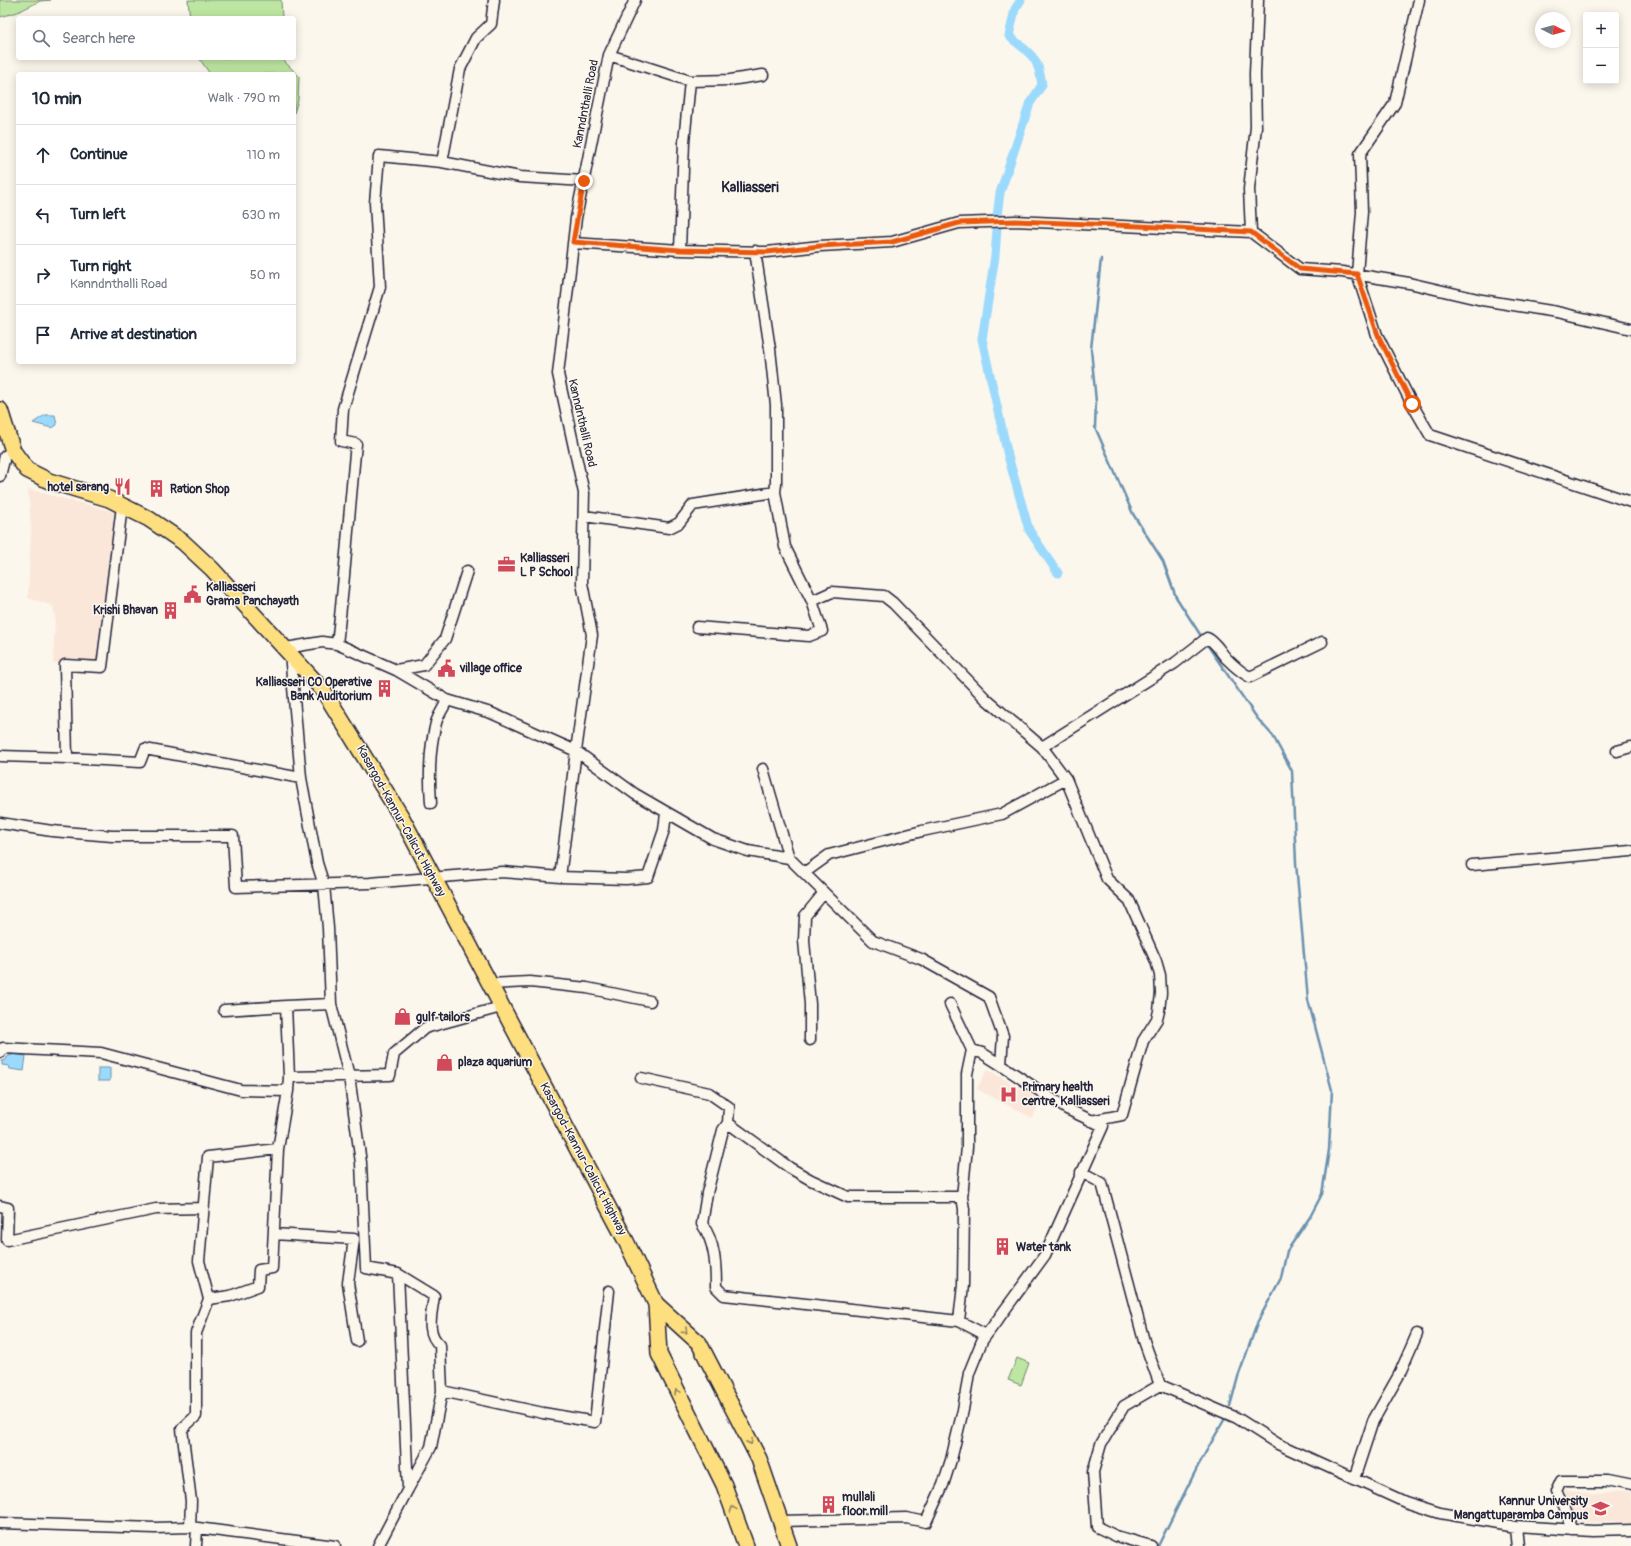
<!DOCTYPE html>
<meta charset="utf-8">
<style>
:root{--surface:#fff;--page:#f6f6f7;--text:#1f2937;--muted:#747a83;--line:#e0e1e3}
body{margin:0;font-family:Pangolin,sans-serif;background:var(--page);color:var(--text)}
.controls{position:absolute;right:12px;top:12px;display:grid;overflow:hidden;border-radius:4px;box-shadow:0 2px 10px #0003}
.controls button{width:36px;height:36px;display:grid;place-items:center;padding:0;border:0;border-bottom:1px solid var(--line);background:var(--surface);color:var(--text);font:20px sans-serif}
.compass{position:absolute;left:1535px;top:12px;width:36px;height:36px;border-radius:50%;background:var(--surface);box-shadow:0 2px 10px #0003;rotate:96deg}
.stop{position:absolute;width:12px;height:12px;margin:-9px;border:3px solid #ea580c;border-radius:50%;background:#fff}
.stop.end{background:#ea580c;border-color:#fff;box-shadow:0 1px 4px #0008}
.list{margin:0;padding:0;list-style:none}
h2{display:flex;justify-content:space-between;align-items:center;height:52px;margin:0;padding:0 16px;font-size:17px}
h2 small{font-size:13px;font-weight:400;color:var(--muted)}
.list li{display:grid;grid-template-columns:26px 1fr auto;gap:12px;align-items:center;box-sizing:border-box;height:60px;padding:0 16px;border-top:1px solid var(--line)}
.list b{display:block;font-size:15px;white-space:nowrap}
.list p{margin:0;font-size:13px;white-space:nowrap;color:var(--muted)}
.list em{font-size:13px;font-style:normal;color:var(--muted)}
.icon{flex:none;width:22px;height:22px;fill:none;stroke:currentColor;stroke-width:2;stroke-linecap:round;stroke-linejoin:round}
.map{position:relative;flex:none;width:1631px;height:1546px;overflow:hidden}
.search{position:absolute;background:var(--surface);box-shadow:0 2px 10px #0003;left:16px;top:16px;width:280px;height:44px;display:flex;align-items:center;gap:10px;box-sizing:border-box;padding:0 14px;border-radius:4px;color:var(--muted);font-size:15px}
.panel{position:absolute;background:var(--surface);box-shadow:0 2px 10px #0003;left:16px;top:72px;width:280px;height:292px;border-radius:4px}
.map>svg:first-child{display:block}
.built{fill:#fbe7da}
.green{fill:#bde6a2;stroke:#70846e}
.water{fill:#9cdafd;stroke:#6b90af}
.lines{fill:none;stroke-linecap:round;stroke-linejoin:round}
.stream{stroke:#6b90af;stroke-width:2.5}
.canal{stroke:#9cdafd;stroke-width:9}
.minor-casing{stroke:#22223b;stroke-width:13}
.highway-casing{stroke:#22223b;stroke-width:18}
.minor{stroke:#fbf7ec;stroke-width:10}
.highway{stroke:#fedf80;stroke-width:15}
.oneway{stroke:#90805e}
.route{stroke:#ea580c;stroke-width:5}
.labels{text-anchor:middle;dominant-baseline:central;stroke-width:3;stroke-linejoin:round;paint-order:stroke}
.street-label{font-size:12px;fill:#22223b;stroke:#fbf7ec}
.poi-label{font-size:12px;font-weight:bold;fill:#22223b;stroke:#fbf7ec;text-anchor:start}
.quarter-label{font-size:14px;font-weight:bold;fill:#22223b;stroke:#fbf7ec}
</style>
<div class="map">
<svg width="1631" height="1546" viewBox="0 0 1631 1546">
<rect width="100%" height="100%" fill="#fbf7ec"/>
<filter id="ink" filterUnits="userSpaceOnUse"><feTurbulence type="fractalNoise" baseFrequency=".025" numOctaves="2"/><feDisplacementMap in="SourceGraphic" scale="8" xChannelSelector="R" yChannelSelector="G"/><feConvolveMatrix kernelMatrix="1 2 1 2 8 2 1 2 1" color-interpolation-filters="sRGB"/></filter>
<g filter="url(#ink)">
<path class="built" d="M28,489L115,512L109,558L99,665L53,663L55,615L53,606L28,598L31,528Z
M987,1069L1041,1100L1032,1118L977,1089Z
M1564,1491L1631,1494V1523L1575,1522Z"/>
<path class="green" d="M0,0H51L40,1L18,12L0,17Z
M188,0H281L282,18H190Z
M199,58H283L284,61L299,76L298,100L294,113V74H210Z
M1017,1358L1029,1363L1021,1385L1008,1380Z"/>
<path class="water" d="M45,415H55L57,425L52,428L33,423Z
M14,1054L26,1056L24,1071L10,1069L9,1066L2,1065V1061L6,1060L7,1057Z
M98,1068H110V1081H98Z"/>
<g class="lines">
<path class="stream" d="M1101,259L1091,349L1096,402L1095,427L1133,514L1163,561L1176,597L1203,639
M1206,643L1257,718L1273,736L1292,771L1296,863L1308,1000L1332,1090L1329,1150L1322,1194L1310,1217L1287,1251L1281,1278L1258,1321L1238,1377L1230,1406
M1158,1546L1198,1466L1224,1420"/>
<path class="canal" d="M997,216L1000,193L1030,103L1042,85C1038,55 1031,55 1009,36L1015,9L1021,0
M997,229L995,256L982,339L1008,456L1029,530L1058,573"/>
<defs>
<path id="minor" d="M635,0L609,55L690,81L684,142L680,250L767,252L820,246L892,242L959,223L1015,221L1251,232L1300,269L1342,272L1409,283L1482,300L1557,312L1631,329
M1419,0L1395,103L1360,154L1362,212L1357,274L1377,335L1412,404L1430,435L1631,502
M690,81L730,80L763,75
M442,162L520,177L584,181
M1251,232L1249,189L1256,127L1255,74L1258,0
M573,243L680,250
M0,476L5,456L13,451
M584,516L669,528L679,523L693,505L775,492
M812,601L832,592L884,596L893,603L986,699L1042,747L1066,779L1107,879L1129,900L1156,961L1160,975L1161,993L1159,1011L1157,1019L1143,1041L1122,1115L1091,1121
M697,627L809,636L822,631L812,601L785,547L775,492L776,484V405L770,349L755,251
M337,644C345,577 349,511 356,444L341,441L343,409L380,287L375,203L379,156L442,162L460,69L476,38L491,24L494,0
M286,648L322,642L337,644L396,670L447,700L491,713L576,751L635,794L713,839L748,851L789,858L873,941L921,959L989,997L1003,1036L1001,1065L1067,1109L1103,1126L1045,1255L982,1341L969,1373L963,1410L951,1460L943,1485L926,1522L906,1518L781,1521
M396,670L424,665L445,639L467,571
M1042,747L1175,663L1207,638C1216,642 1220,652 1227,659C1234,666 1242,673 1250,677L1322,642
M1617,751L1631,747
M0,756L67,758L65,665L102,667L122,506
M67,758L140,762L145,749L301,778
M763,769L789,858
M431,803C429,777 429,749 436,723C438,715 444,708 447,700
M0,823L52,831L112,836H233L236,887L370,883L502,872L560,877L576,751L592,635L582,583L584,493L558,374L576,218L609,55
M1472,865L1631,851
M804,873L829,855L922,831L1002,814L1066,779
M560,877L626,879L648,877L664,830L666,813
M489,984L530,982L587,988L650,1001
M331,1004L349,1076L361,1163L366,1268L398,1274L408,1489L378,1546
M950,1004L972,1050L967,1074V1147L962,1197L964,1209L963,1285L959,1321
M224,1010L286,1006
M810,1040V1004L804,941L805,916L823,894
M972,1050L982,1053L1001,1065
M0,1053L3,1048L101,1053L241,1090L288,1091L289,1077L390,1075L394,1054L425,1028L501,1007
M289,1077L286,1006L331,1004L328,928L324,885L317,863L301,778L290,653
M641,1078L709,1093L729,1107L728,1123L723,1130L707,1193L702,1224C715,1242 716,1265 716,1287L724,1295L959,1321L986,1335
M728,1123L790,1168L811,1180L848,1197H962
M1081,1172L1102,1183L1144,1341L1160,1385L1237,1418L1278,1444L1405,1502L1440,1513L1515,1526L1594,1531L1631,1530
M0,1206L8,1208L7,1240L156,1209L203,1208
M274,1234L354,1239L348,1283L357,1341
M398,1274L434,1296C432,1313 425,1333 440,1345L442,1391L543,1413L595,1422L609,1291
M209,1299L230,1296L258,1286L259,1270L272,1268L278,1149
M1354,1479L1373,1421L1399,1375L1417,1334
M408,1489L431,1447L442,1391
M0,1523L155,1528L190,1527L335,1546
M1515,1526L1517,1546
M190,1527L191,1501L182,1429L196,1416V1333L209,1299L199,1261L208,1157L278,1149L288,1091
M1574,1530L1556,1492L1561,1481H1606L1631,1486
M196,1546L197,1528
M1151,1546L1116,1536L1097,1527L1093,1472L1101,1444L1124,1406L1160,1385"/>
<path id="highway" d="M0,410L13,451L27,470L49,481L109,499L149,519L183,542L212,569L323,690L402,818L625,1239L656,1304L659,1354L724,1485L746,1546
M656,1304L699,1343L759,1459L789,1546"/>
</defs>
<use href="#minor" class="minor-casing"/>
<use href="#highway" class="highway-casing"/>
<use href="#minor" class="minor"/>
<use href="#highway" class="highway"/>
</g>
<defs><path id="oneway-chevron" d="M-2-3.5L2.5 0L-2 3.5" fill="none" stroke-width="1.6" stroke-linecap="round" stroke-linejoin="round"/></defs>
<g class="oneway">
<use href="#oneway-chevron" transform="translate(685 1331) rotate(42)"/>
<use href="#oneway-chevron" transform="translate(677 1392) rotate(-116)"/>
<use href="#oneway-chevron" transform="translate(750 1442) rotate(63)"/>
<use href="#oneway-chevron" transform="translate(733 1509) rotate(-110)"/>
</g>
</g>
<g class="lines" filter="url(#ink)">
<path class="route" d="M584,181L573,242L680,250L767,252L820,246L892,242L959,223L1015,221L1139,226L1251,232L1300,269L1357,274L1378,335L1412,404"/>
</g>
<defs>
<symbol id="restaurant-bare" viewBox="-9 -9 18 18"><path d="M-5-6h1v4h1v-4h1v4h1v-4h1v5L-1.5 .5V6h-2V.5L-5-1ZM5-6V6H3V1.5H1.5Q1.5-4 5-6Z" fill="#d1495b" stroke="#fbf7ec" stroke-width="2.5" paint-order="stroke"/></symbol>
<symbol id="building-bare" viewBox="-9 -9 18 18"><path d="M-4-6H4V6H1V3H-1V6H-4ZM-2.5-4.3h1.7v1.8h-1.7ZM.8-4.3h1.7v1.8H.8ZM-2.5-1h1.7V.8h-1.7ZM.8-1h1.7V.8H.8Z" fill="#d1495b" stroke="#fbf7ec" stroke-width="2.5" paint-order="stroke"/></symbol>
<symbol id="office-bare" viewBox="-9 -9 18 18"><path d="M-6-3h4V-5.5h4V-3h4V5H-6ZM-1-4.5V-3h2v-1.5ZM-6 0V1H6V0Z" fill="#d1495b" stroke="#fbf7ec" stroke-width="2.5" paint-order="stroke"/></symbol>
<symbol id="civic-bare" viewBox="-9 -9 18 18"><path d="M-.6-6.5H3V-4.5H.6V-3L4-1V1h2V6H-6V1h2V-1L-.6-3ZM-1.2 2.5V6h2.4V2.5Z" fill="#d1495b" stroke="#fbf7ec" stroke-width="2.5" paint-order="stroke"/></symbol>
<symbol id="shop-bare" viewBox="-9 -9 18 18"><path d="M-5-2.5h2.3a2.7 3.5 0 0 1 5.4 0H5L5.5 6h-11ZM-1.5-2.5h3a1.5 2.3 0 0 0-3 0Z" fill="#d1495b" stroke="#fbf7ec" stroke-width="2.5" paint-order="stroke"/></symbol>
<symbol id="hospital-bare" viewBox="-9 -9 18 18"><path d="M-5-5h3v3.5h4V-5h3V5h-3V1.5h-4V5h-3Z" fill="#d1495b" stroke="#fbf7ec" stroke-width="2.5" paint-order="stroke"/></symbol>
<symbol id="university-bare" viewBox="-9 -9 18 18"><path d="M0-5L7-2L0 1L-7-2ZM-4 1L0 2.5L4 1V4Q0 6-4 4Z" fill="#d1495b" stroke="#fbf7ec" stroke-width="2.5" paint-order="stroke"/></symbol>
</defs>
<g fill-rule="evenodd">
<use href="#restaurant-bare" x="110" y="474" width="25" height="25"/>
<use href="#building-bare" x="144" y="476" width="25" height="25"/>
<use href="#office-bare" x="494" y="552" width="25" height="25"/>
<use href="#civic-bare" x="180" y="582" width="25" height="25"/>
<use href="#building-bare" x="158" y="598" width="25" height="25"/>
<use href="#civic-bare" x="434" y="656" width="25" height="25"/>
<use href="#building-bare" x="372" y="676" width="25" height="25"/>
<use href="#shop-bare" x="390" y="1004" width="25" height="25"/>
<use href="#shop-bare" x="432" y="1050" width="25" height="25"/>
<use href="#hospital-bare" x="996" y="1082" width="25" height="25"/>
<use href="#building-bare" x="990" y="1234" width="25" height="25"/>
<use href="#building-bare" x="816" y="1492" width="25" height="25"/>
<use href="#university-bare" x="1588" y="1496" width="25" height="25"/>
</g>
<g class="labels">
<g class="street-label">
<text transform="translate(586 104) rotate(-79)">Kanndnthalli Road</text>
<text transform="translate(582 423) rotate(77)">Kanndnthalli Road</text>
<text transform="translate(401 821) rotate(61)">Kasargod-Kannur-Calicut Highway</text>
<text transform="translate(583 1159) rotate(62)">Kasargod-Kannur-Calicut Highway</text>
</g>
<g class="poi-label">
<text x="109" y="487" text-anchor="end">hotel sarang</text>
<text x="170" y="489">Ration Shop</text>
<text x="520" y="558">Kalliasseri<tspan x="520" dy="14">L P School</tspan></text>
<text x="206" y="587">Kalliasseri<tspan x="206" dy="14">Grama Panchayath</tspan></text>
<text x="158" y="610" text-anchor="end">Krishi Bhavan</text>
<text x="460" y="668">village office</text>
<text x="372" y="682" text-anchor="end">Kalliasseri CO Operative<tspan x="372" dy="14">Bank Auditorium</tspan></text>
<text x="416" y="1017">gulf tailors</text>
<text x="458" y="1062">plaza aquarium</text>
<text x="1022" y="1087">Primary health<tspan x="1022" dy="14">centre, Kalliasseri</tspan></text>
<text x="1016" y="1247">Water tank</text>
<text x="842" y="1497">mullali<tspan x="842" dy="14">floor mill</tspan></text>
<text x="1588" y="1501" text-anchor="end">Kannur University<tspan x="1588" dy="14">Mangattuparamba Campus</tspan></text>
</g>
<g class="quarter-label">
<text x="750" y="187">Kalliasseri</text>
</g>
</g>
</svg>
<div class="controls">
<button>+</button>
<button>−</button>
</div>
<svg class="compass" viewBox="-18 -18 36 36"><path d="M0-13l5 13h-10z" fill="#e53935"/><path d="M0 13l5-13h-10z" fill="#747a83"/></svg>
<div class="stop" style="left:1412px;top:404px"></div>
<div class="stop end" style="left:584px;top:181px"></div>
<div class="search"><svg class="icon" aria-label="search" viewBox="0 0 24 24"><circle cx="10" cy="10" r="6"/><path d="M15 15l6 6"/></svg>Search here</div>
<section class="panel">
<h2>10 min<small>Walk · 790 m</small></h2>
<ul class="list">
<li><svg class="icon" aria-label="ahead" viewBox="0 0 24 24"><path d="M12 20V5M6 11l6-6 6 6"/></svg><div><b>Continue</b></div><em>110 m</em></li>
<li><svg class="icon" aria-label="left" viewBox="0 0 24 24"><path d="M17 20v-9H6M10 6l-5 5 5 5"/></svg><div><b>Turn left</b></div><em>630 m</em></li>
<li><svg class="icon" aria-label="right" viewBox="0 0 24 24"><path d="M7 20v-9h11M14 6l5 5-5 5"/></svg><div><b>Turn right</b><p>Kanndnthalli Road</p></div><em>50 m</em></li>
<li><svg class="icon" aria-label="arrive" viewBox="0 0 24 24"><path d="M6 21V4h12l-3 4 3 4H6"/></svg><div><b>Arrive at destination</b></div></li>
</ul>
</section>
</div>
